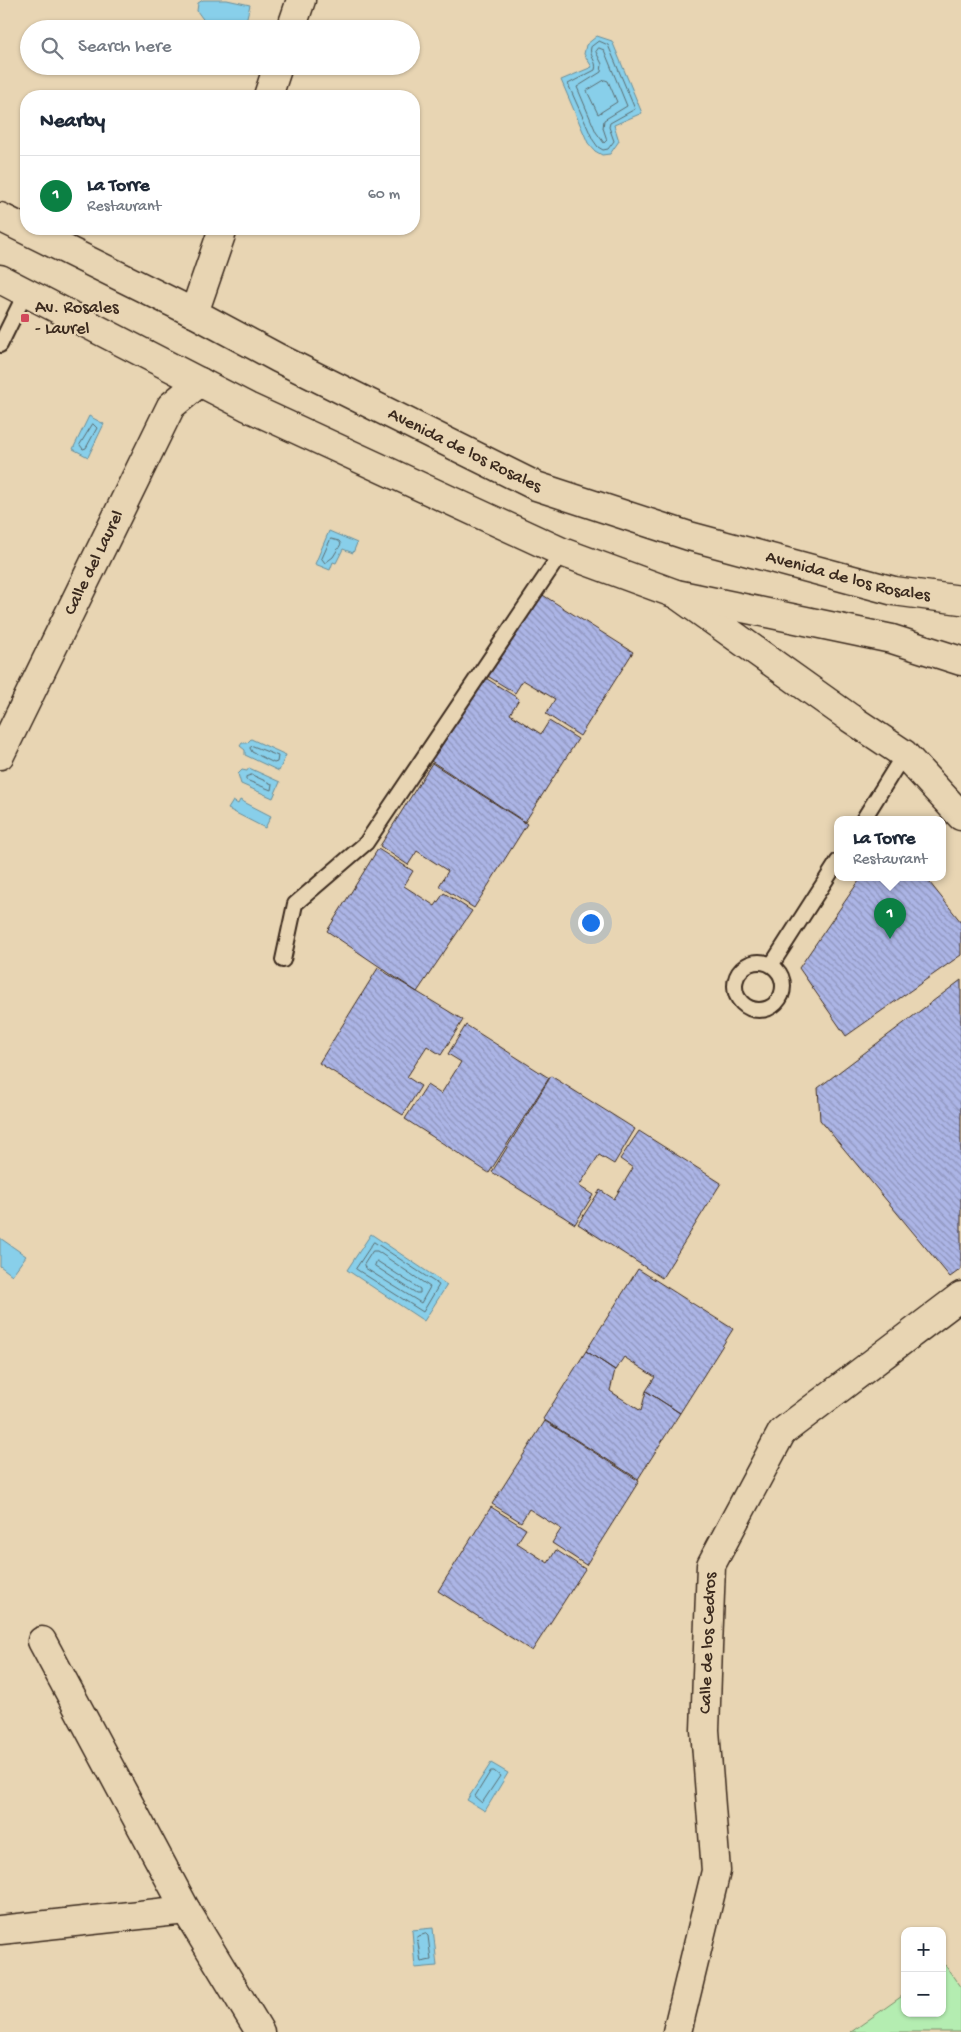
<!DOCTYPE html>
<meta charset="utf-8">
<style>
:root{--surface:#fff;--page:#f2f2f3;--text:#1f2937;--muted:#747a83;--line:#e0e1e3;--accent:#0b8043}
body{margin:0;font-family:"Gochi Hand",sans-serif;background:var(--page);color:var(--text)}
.controls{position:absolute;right:15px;bottom:15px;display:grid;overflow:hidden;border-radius:10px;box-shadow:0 1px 4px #0004}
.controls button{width:45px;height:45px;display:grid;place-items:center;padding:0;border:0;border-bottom:1px solid var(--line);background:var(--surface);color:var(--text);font:25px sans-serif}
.you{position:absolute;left:590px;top:922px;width:18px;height:18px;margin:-12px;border:4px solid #fff;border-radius:50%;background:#1a73e8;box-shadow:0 0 0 8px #1a73e833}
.badge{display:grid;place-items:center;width:32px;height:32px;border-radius:50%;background:var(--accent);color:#fff;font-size:16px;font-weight:700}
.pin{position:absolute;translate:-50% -41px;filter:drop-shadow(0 1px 2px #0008)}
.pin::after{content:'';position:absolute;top:26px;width:18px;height:15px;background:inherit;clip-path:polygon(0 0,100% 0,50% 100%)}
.popup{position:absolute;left:834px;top:816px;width:112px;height:65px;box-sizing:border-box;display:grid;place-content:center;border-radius:10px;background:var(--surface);filter:drop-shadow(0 1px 4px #0005);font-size:16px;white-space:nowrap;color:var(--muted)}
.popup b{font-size:19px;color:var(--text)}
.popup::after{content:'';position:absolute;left:50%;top:100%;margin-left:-10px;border:10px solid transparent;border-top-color:var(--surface)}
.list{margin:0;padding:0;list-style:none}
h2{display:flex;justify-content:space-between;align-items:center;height:65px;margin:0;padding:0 20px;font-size:21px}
h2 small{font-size:16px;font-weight:400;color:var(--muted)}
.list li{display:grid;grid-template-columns:32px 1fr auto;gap:15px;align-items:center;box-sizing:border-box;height:80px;padding:0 20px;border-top:1px solid var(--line)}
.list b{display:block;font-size:19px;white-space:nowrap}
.list p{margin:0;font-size:16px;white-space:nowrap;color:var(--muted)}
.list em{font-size:16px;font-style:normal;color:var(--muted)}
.icon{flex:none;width:28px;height:28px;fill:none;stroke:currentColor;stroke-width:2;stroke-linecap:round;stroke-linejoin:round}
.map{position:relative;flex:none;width:961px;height:2032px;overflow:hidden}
.search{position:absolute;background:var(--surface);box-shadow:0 1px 4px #0004;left:20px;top:20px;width:400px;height:55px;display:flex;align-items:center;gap:12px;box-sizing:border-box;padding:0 18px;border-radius:28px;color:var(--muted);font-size:19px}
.panel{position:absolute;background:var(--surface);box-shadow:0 1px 4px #0004;left:20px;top:90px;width:400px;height:145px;border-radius:20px}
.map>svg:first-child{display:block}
.grass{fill:#b4edb1;stroke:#788c68}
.water{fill:#88cfea;stroke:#698d98}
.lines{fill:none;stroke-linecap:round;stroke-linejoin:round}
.shore{stroke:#5a6c70;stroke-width:1}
.building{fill:url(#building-back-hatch);stroke:#3b2a1e}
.service-casing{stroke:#3b2a1e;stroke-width:18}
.minor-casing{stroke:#3b2a1e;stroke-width:31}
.tertiary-casing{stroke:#3b2a1e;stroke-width:31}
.service{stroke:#e8d5b3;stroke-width:14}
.minor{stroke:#e8d5b3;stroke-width:28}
.tertiary{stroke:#e8d5b3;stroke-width:28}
.poi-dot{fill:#d1495b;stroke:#e8d5b3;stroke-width:2}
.labels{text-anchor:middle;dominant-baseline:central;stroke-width:4.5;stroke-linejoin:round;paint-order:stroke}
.poi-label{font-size:18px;fill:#3b2a1e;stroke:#e8d5b3;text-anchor:start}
.street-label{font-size:18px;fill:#3b2a1e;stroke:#e8d5b3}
</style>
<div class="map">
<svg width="961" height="2032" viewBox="0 0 961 2032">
<defs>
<pattern id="building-back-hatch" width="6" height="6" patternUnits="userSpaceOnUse" patternTransform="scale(1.25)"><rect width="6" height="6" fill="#acb5e6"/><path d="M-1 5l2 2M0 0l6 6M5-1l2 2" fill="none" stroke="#8d93ba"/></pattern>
</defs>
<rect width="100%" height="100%" fill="#e8d5b3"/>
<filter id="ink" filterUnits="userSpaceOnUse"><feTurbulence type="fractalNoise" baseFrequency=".02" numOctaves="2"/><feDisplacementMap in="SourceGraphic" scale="10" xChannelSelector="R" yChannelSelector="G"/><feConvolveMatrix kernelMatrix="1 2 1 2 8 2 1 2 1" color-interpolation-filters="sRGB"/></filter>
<g filter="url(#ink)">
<path class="grass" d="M945,1965L961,1988V2032H851L905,1994V2013H942V1968Z"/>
<path class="water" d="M203,0H227L250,5L244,29L205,22L197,11L198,3Z
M597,36L612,41L642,113L614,125L619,141L610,154L602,155L595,151L588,143L561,80L592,67L584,54L586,45Z
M89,416L104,424L88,457L73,449Z
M329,531L357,543L353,553L343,549L336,563L333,562L330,570L315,564Z
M251,739L286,755L279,771L245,755V750L240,746L242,743H247Z
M249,768L280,782L273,798L241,784L238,774L242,770L247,771Z
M240,800L271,816L265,828L228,809L233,801L238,804Z
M371,1234L447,1285L424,1321L347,1270Z
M0,1238L26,1256L12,1275L0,1266Z
M491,1763L508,1773L485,1811L467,1800Z
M433,1928L437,1966L415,1968L412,1930Z"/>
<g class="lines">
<path class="shore" d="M599,41L608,45L635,109L610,123L609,127L614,141L608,149L603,150L598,147L593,140L568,84L595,70C598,61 588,56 591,47Z
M599,48L604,50L627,106L604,120L603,128L607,140L604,143L596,132L577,87L601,72L602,64L596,52Z
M605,80L608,81L617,102L598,114L587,91Z
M93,424L97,428L86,448L83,449L80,445Z
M331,539L339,541L341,544L333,557L325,563L322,559Z
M253,746L278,756L277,762L274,763L252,752L250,748Z
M252,775L272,784L271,790L246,780V777Z
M374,1242L439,1285L423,1312L356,1269Z
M373,1251H377L430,1287L421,1303L365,1268L364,1265Z
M377,1261L420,1289V1293H416L375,1266Z
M491,1771H494L500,1776L482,1803L475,1797Z
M426,1934L428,1936L431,1960L421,1962L417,1937Z"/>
</g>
<path class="building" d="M538,592L633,652L580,736L546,714L555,699L523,680L515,693L486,675Z
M484,677L519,699L510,714L541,734L549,721L578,739L525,822L431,761Z
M432,763L527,824L474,908L439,886L448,871L417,851L408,865L380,846Z
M378,849L413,871L404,886L435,906L444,893L472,911L417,992L327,931Z
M861,878H926L961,922V955L846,1036L799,968Z
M378,968L463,1020L441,1055L427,1046L407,1077L421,1086L403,1115L319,1063Z
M961,980V1269L950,1277L820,1120L818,1088Z
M466,1025L549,1078L489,1173L405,1119L427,1085L441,1094L461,1062L448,1054Z
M551,1076L635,1129L614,1164L599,1155L579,1186L593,1195L575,1224L492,1172Z
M639,1131L721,1183L662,1278L578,1224L600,1190L614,1199L633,1168L620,1159Z
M638,1269L733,1329L680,1413L646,1391L655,1377L624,1357L615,1370L586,1351Z
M586,1351L615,1370L610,1391L641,1411L646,1391L680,1413L638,1479L543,1419Z
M545,1421L639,1481L586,1565L552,1543L561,1529L529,1509L521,1522L492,1504Z
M491,1507L526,1529L517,1543L548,1563L556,1550L585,1569L532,1651L438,1591Z"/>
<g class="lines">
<defs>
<path id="service" d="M0,345L26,292
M863,820L904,754
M283,960L295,904L366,843L562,552
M735 986a24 24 0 1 1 48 0a24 24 0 1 1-48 0Z
M772,964L838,861"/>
<g id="minor">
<path d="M291,29L301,0"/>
<path d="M268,96L278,66"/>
<path d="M194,313L223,229"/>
<path d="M676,594L850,718L904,754L961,816"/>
<path id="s1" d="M0,755L171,406L200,382"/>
<path d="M42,1641L186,1910L260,2032"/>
<path d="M0,1930L186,1910"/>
<path id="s2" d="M677,2032L716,1871L705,1730L711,1565L782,1432L961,1296"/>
</g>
<g id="tertiary">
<path id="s3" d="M0,217L194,313L278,358L536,486L689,536L894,591L961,600"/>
<path d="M0,279L248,407L562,552L676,594L892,639L961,661"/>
</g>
</defs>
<use href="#service" class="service-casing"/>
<use href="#minor" class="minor-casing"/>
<use href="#tertiary" class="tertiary-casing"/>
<use href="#service" class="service"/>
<use href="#minor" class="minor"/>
<use href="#tertiary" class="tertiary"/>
</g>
</g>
<rect class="poi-dot" x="20" y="313" width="10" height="10" rx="2.5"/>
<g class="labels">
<g class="poi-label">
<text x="35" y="308">Av. Rosales<tspan x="35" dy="21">- Laurel</tspan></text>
</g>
<g class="street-label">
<text stroke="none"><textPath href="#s3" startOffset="520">Avenida de los Rosales</textPath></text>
<text stroke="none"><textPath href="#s1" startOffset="214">Calle del Laurel</textPath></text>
<text stroke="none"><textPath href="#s3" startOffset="925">Avenida de los Rosales</textPath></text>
<text stroke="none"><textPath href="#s2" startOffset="394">Calle de los Cedros</textPath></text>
</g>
</g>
</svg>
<div class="controls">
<button>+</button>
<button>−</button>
</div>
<div class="you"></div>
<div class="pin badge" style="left:890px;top:939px">1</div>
<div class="popup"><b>La Torre</b>Restaurant</div>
<div class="search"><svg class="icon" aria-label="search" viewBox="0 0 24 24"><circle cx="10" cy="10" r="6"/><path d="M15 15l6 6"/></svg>Search here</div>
<section class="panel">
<h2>Nearby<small></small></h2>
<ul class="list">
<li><span class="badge">1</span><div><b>La Torre</b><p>Restaurant</p></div><em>60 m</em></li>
</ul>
</section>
</div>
